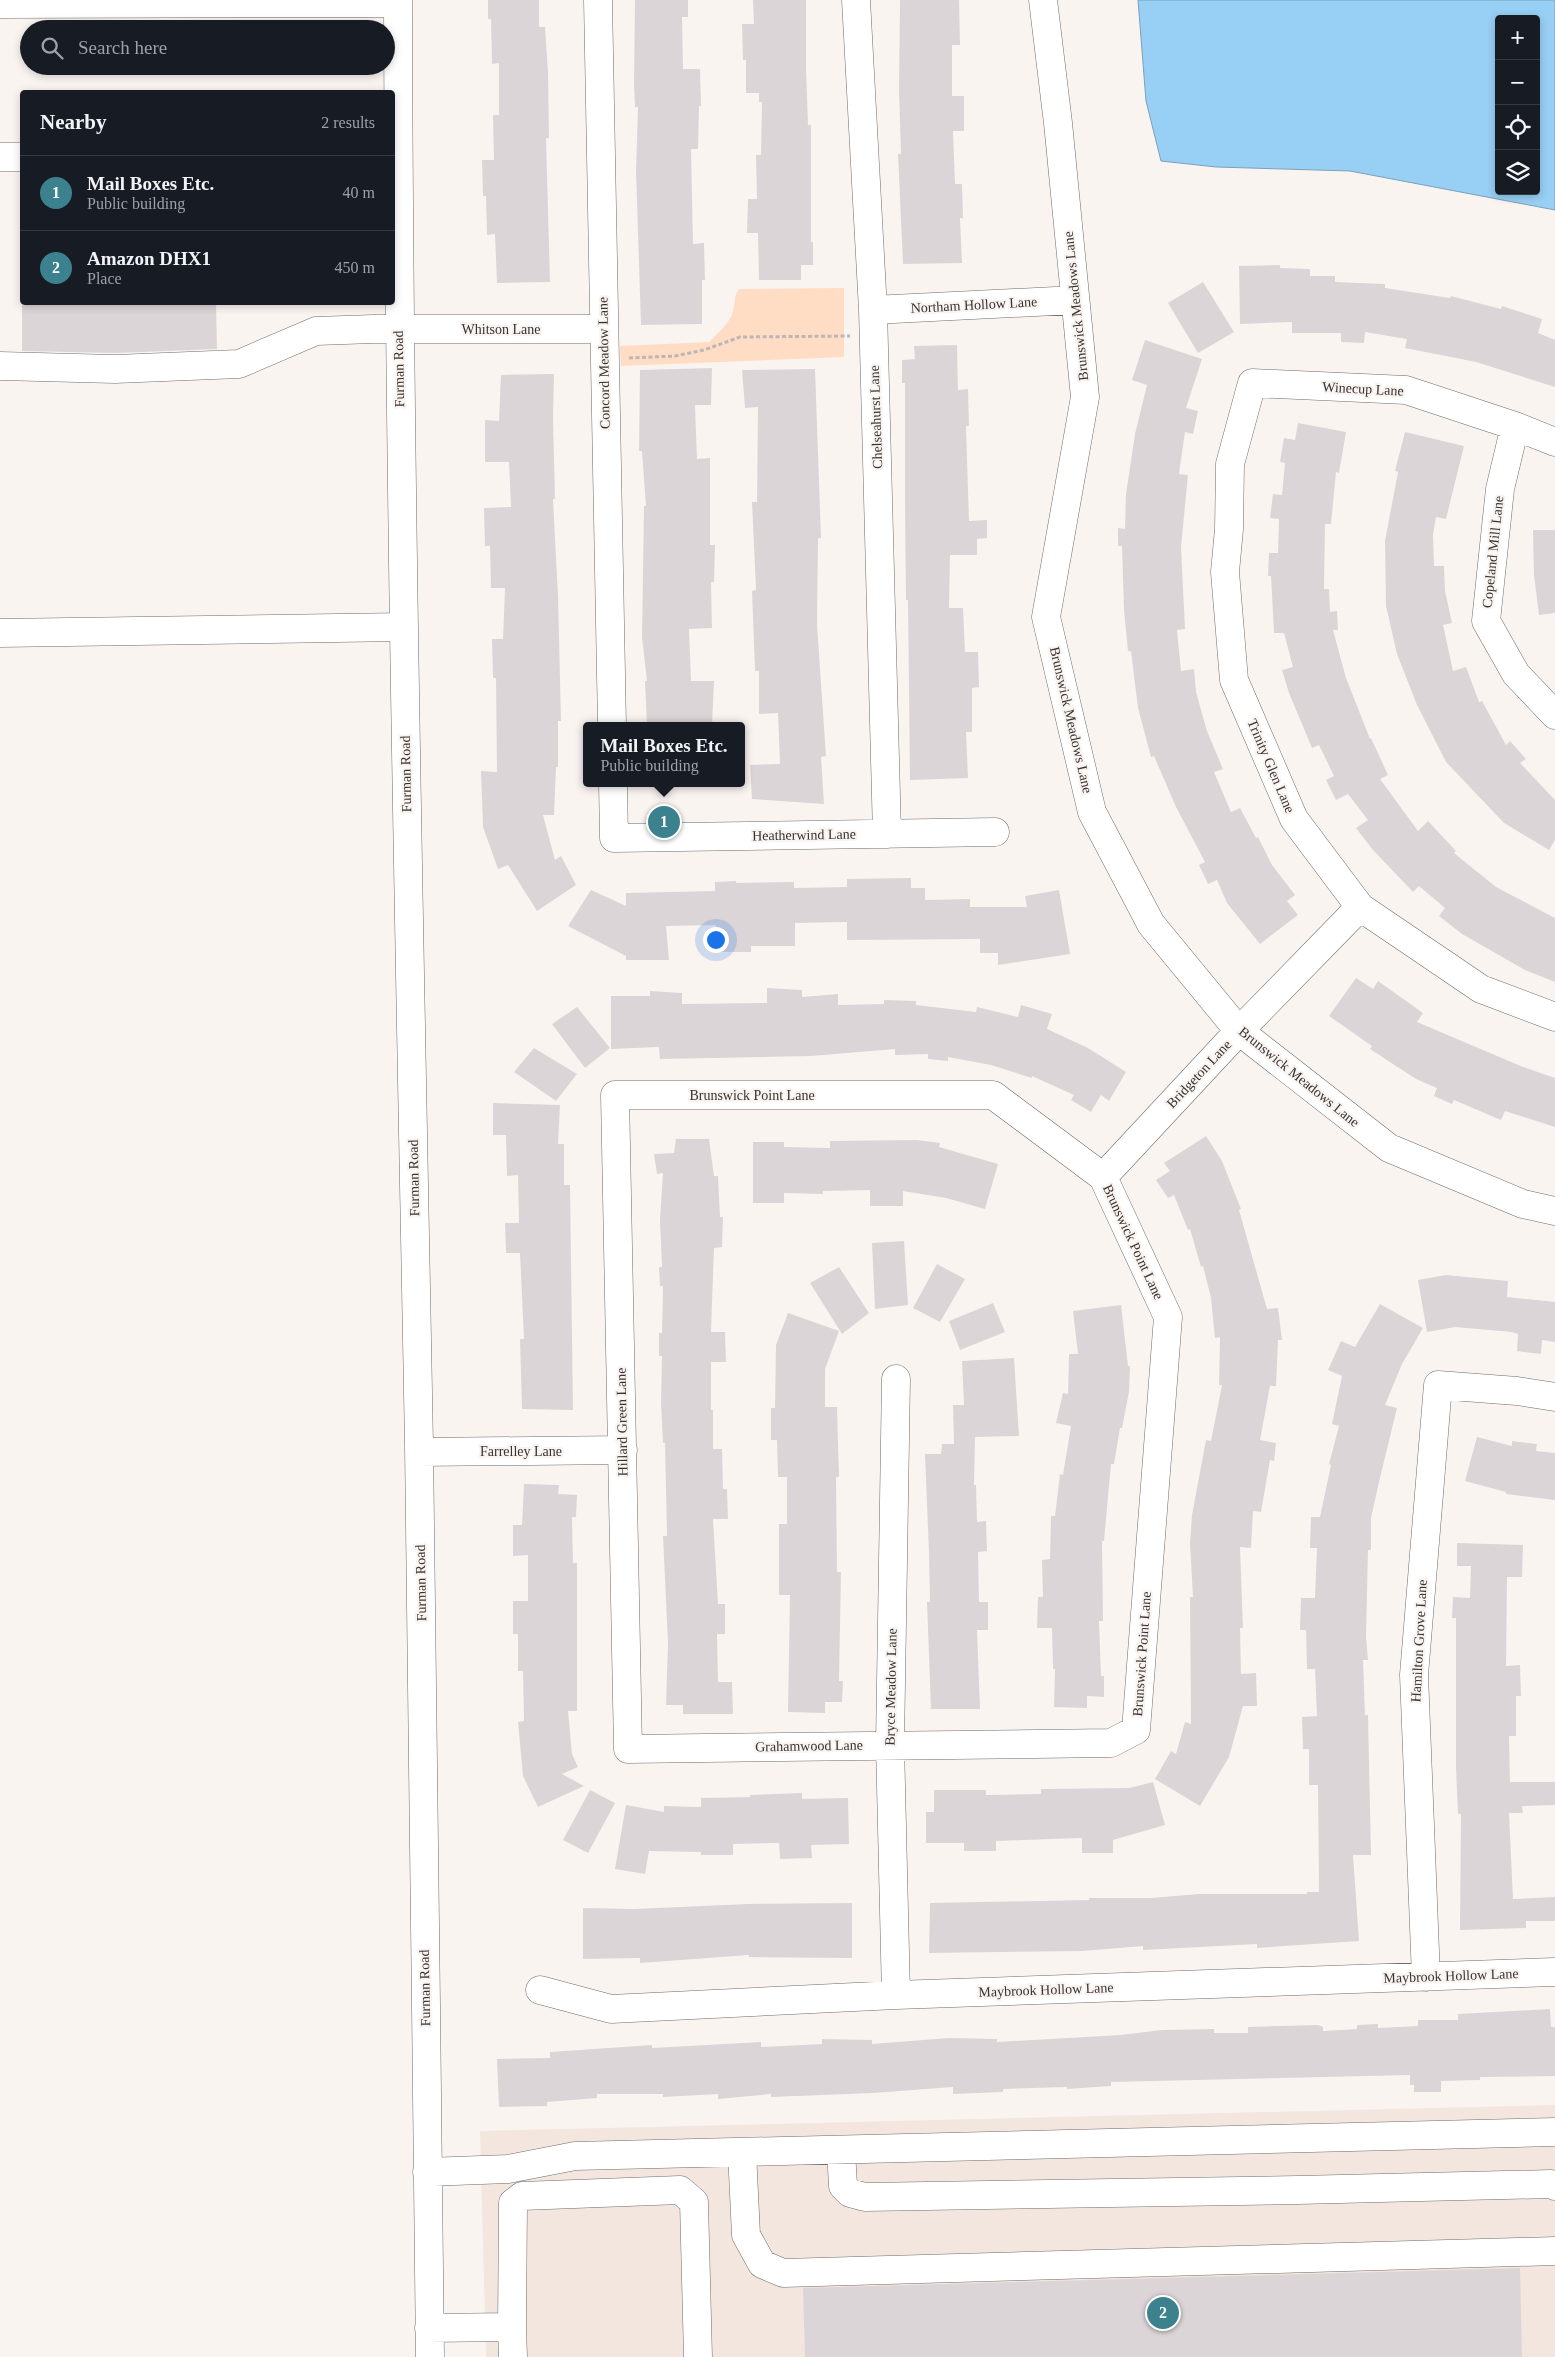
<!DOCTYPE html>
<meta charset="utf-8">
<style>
:root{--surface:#171b24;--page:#242831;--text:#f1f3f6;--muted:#9ea1a6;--line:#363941;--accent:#3c828e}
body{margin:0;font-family:Georgia,serif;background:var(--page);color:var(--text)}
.controls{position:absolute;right:15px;top:15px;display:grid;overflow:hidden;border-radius:5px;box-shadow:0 2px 8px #0003}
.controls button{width:45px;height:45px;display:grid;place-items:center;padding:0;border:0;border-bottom:1px solid var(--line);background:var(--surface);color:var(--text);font:25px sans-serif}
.you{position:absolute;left:715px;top:939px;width:18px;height:18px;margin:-12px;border:4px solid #fff;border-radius:50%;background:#1a73e8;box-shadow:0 0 0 8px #1a73e833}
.badge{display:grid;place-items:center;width:32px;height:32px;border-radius:50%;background:var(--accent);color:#fff;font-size:16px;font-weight:700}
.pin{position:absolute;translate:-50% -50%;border:2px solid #fff;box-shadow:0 1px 5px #0006}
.popup{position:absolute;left:583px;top:722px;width:162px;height:65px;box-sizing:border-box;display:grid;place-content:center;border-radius:5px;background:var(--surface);filter:drop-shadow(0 1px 4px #0005);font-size:16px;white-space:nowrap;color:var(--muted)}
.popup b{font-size:19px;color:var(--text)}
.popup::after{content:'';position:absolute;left:50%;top:100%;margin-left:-10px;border:10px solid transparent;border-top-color:var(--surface)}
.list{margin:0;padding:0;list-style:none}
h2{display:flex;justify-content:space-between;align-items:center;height:65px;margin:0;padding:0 20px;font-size:21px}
h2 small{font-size:16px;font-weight:400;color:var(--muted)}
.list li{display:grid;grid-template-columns:32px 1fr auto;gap:15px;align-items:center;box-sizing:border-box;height:75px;padding:0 20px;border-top:1px solid var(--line)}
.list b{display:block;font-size:19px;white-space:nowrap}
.list p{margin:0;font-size:16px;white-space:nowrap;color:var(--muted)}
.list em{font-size:16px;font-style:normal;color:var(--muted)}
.icon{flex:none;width:28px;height:28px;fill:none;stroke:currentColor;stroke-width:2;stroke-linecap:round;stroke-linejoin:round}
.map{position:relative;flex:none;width:1555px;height:2357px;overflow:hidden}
.search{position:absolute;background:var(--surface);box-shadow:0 2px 8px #0003;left:20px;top:20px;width:375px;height:55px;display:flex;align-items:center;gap:12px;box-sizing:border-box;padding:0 18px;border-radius:28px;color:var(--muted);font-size:19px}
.panel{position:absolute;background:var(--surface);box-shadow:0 2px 8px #0003;left:20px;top:90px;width:375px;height:215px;border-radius:5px}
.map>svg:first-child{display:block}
.built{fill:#f3e6de}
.green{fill:#ffdcc4}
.water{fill:#98cff4;stroke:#7ba0ba;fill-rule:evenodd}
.building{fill:#dcd5d7}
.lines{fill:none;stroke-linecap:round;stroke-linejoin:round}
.minor-casing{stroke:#706c68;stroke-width:29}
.path{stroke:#bcb7b5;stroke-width:3;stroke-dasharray:4 2.5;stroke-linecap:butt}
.minor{stroke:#fff;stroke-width:28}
.labels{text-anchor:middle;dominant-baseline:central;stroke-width:4.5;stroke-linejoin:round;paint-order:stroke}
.street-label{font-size:14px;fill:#363332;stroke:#faf4f1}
</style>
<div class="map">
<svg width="1555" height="2357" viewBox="0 0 1555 2357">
<rect width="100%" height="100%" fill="#faf4f1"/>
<path class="built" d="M1555,2105V2357H486L480,2131Z"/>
<path class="green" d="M844,288V357L621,366L620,346L709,342C717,334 731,322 733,311C736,302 733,297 739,289Z"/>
<path class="water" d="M1138,0H1555V210L1350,171L1216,167L1161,161L1146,101ZM1499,19H1536V191H1499Z"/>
<path class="building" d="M488,0H539V27H545L548,72L549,138H546L550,282L497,283L495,234L487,235L486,196H483L482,160H494L493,115H499V63L492,64L491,19H488Z
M635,0H688V17H682L683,69H700L701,106H699L698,149H691L693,244L704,243L705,280H702V324L641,325L636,171L638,107H635L634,83Z
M753,0H806V67L808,125H811V242H813V265H801V280H759L758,233H747L748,199H757L756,155H761L762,102H759V93H746V60H743L742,24H754Z
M900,0H959L960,45H952V96H964V131H953L955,184H962L963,218H960L962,263L903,264L898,154H901L899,90Z
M1280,265V268L1310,269V276H1335V282L1385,284V288L1450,298L1451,296L1501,309L1502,306L1542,319L1538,333L1555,340V387L1476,362L1405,348L1407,339L1365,332L1364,343L1341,342V333H1292V322L1240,324L1239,266Z
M1203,282L1234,332L1198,353L1168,303Z
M22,302H216L217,349L115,353L22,351Z
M1145,340L1202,359L1186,408L1198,411L1193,434L1185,432L1179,474L1188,475L1181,547L1185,629L1177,630L1181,671L1194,669L1196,692L1207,731L1223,769L1214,772L1231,812L1240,808L1256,838L1258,837L1272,865L1295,895L1287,901L1298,915L1260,944L1227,903L1217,880L1208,884L1199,865L1205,862L1176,807L1154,756L1151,757L1138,708L1131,651H1128L1124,610L1122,546H1118V528L1125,529L1126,494L1135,434L1147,385L1132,380Z
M957,345L958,390L968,389L969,426H966L969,521L987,520V538L977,539V555H950L949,608H963L965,652H978L979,687L972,688V732H966L968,778L910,780L908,600H906L905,506V383H902V360L915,359L914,346Z
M712,368L711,405H695L697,459L710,458V545H715L714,582H711L712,628L689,629L691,681H714L712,726H647L645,681H647L642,637L644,506H646L642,451H639L640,370Z
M815,369L821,538H818L817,625L826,756L821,757L824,804L752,799L750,765L780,764L778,713L759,714V671H755L752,591L756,590L752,502H757L758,407L745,408L742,370Z
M554,374L553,420L555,499H553L558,596L561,721H558V767H556L554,815H543L555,860L561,856L576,885L537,911L508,865L498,869L483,827L481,771L497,772L496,678H493L492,639H503L505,588H491L490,546H485L484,508L511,507L509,462H485V420L499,421L501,375Z
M1298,423L1346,432L1339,473L1336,472L1331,524H1325L1324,589H1329L1330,612L1337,611L1338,630H1333L1346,678L1370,739L1371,738L1388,775L1380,779L1418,831L1428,821L1456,851L1454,853L1496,887L1555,918V982L1525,970L1462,934L1439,916L1445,908L1419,886L1413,892L1373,850L1356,828L1368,820L1348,794L1336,800L1326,780L1334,776L1319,745L1312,748L1289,693L1282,670L1293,667L1284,633H1274L1271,576H1268L1269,553H1278L1279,519L1270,518L1273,494L1282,495L1285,463L1280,462L1284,438L1295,440Z
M1405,432L1464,446L1446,519L1436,517L1433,535L1434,566H1444L1445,591L1452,623L1443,625L1453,671L1466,667L1479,702L1482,701L1506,745L1510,741L1526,759L1520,763L1555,800V840L1549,850L1504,823L1446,762L1417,705L1397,654L1386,606L1385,541L1398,472L1395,471Z
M1533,530H1555V613L1539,615L1534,575Z
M911,878V888H925V900L970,899V907H1027L1025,896L1059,890L1070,954L998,965V953H980V939L847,940V922L795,923V946H751V952H716V925L666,926L669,960H626V956L568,926L591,890L626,906V893L715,891V882L736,881V883L794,882V888L847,887V879Z
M1356,978L1373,989L1378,981L1423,1013L1417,1022L1523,1067L1555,1078V1127L1505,1111L1501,1120L1454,1100L1452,1104L1434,1096L1437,1088L1416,1079L1370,1049L1372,1046L1329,1016Z
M767,988L802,990V997L838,994V1005L884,1004V1000L916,1001V1005L976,1012L977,1007L1018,1017L1021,1005L1052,1014L1047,1029L1088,1048L1126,1072L1109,1101L1101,1095L1091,1112L1071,1100L1074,1095L1032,1076V1078L991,1065L948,1057V1061L928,1059V1054L895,1055V1049L811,1056L660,1059L659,1047L611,1049V996H650V991L682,993V1004L767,1003Z
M577,1007L610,1048L585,1068L552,1024Z
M534,1048L577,1074L556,1101L514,1072Z
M493,1103L560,1105L558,1144H564V1185H570L573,1410L522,1409L520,1339H524L520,1253H506L505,1223H519L518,1175L507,1176L506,1135H493Z
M1206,1136L1222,1161L1241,1209L1239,1210L1267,1309L1278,1308L1282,1340H1278L1276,1386H1270L1260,1440L1276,1443L1274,1461L1270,1460L1261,1512L1253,1511L1251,1548L1240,1547L1243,1628H1240L1241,1674L1256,1673L1257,1706H1243L1229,1757L1200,1806L1155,1779L1171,1751L1176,1754L1185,1722L1191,1724L1190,1597H1193L1190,1544L1192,1515L1206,1440L1211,1441L1222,1385H1219L1220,1337L1215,1338L1211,1298L1203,1266L1201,1267L1190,1229L1188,1230L1174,1195L1168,1198L1156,1180L1170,1171L1164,1163Z
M676,1139H709L714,1176H718L720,1217H723L722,1247L714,1248L711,1332H725L726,1362H711V1410H713V1449H722L723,1489H727L728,1519H713L718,1604H725V1634H717L718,1682H732L733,1714H683V1705H666L668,1644L663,1536H667L665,1443H663L661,1403L662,1356H659V1333H662L663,1286H660L659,1267H662L660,1220L663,1173L657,1174L654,1154L674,1153Z
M917,1140L940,1143L939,1147L998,1164L985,1209L946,1198L903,1191V1206H870V1190L823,1191V1194L784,1193V1203H753V1142H784V1147L830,1148V1141Z
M904,1241L908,1305L875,1309L872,1243Z
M937,1264L965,1279L940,1322L913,1308Z
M839,1267L869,1313L842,1334L810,1283Z
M1446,1275L1508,1281L1507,1297L1555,1302V1342L1542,1340L1541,1354L1517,1351L1518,1334L1512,1332L1455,1327L1427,1332L1418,1280Z
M993,1303L1005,1332L960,1350L949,1321Z
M1380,1304L1423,1328L1402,1364L1385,1405L1397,1408L1379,1482L1371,1518V1550H1368L1366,1637L1368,1660H1363L1365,1715H1368L1371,1855H1353L1359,1941L1257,1948V1944L1143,1950V1946L1082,1951L929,1953L930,1903L1089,1900V1898H1151L1199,1894H1307V1892H1319L1318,1785H1309V1749H1303L1302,1717L1317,1716L1315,1669H1307L1306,1630H1300L1301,1598H1315L1317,1548H1310L1311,1517H1320L1331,1465L1329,1464L1339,1426L1332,1424L1342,1376L1328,1370L1341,1341L1355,1347Z
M1121,1305L1128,1366H1130L1129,1392L1122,1428H1120L1114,1464H1111L1104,1541H1102L1103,1621H1099L1101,1676H1104V1697L1087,1696V1708L1054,1707L1055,1669H1053L1052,1628H1037L1038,1597H1043L1042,1560L1050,1559L1051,1516H1055L1060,1474L1063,1475L1071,1426L1056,1423L1063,1393L1068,1394L1069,1354H1078L1073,1311Z
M788,1313L839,1331L825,1369V1407H837L839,1477H836L837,1572H841L839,1681H843L842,1702H825V1713L788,1712L790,1595H779V1524H787V1477H778L777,1440H771V1408H775L776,1345Z
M1014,1358L1019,1436L975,1437L974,1485H976L977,1522L986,1521L987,1551L978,1552L979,1602H988V1630H977L980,1709H931L927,1602H930L929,1553L925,1454H941L942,1444H954L953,1405H964L962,1361Z
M1477,1437L1512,1446V1441L1537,1444L1536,1451L1555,1453V1500L1506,1494V1492L1465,1481Z
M524,1484L559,1485L558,1494L577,1495L576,1517H572L573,1563H577V1711H568L572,1754L578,1767L562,1774L584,1786L538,1807L523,1776L518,1722L524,1721L523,1671H518V1634H513V1601H528V1555L513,1556V1525H522Z
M1457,1543L1523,1545L1522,1577H1507L1506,1666L1520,1665L1521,1696H1516V1736H1509L1510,1782H1555V1805L1522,1806L1523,1813H1509L1513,1899L1555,1897V1921H1526V1928L1460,1930L1461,1814H1458L1456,1768V1618H1452L1453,1597L1470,1598L1471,1566H1457Z
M1153,1782L1165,1825L1113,1840V1853H1082V1838L996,1841V1851H964V1843H926V1812H934V1790H986V1795L1041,1794V1789L1129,1788Z
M590,1790L615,1803L588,1853L563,1840Z
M802,1793V1799L848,1798L849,1844L811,1845L812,1858L780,1859L779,1843L733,1844V1855H701V1852L649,1851L645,1874L615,1869L626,1805L664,1812V1806L701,1807V1798L750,1797V1795Z
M852,1903V1958L749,1957V1955L640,1963V1958L583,1959V1908L634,1909L748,1904Z
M1550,2009L1551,2027H1555V2076L1480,2077V2080L1441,2081V2092H1414V2085H1410V2075L1111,2082V2086L1067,2089V2087L1003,2089V2092L953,2094V2087L873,2093L771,2097V2094L718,2099V2094L663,2097V2094H597V2098L547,2102V2106L499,2107L497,2059L550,2058V2052L652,2045V2048L761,2042V2047L822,2044V2039L872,2040V2044L949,2038L997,2039V2042L1120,2035L1162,2030L1214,2029V2033H1248V2027L1318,2025L1323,2027V2031L1357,2029V2025L1378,2024V2028L1418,2026V2020H1458V2014Z
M1520,2268L1522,2357H805L803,2288Z"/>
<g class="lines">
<defs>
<path id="minor" d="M398,0C399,482 410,963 419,1445C424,1749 426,2053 430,2357
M598,0L612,726
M856,0L873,310L887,834
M1043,0L1058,123L1085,397L1046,617L1092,812L1151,924L1239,1031L1389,1148L1523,1204L1555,1211
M0,4L398,3
M0,157H22
M873,310L1075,300
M0,366L115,369L239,364L316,331L373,329H603
M1515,426L1500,489L1486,621L1516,674L1555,715
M1555,442L1515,426L1406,390L1252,383L1230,464L1229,529L1225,572L1234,680L1294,819L1360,907L1481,989L1555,1017
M0,633L403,627
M613,783L614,838L995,832
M615,1095H993L1103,1177L1168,1317L1136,1730L1111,1743L628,1749Z
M1103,1177L1239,1031L1360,907
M896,1379L890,1744L896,1995
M419,1452L623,1450
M1426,1977L1414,1675L1438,1385L1517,1391L1555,1397
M540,1990L611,2009L896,1995L1555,1972
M841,2150L843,2186L850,2193L865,2197L1298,2190L1551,2184L1555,2186
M742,2152L746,2235L762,2264L783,2273L1555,2251
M427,2172L508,2169L575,2156L1555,2132
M512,2327L513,2357
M429,2328L512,2327L513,2203L522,2196L680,2190L694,2202L698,2357"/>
</defs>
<use href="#minor" class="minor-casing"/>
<path class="path" d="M629,358L675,356L704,350L740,337L850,336"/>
<use href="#minor" class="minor"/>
</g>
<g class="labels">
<g class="street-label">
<text transform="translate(974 305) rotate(-3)">Northam Hollow Lane</text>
<text transform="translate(1076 306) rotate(-96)">Brunswick Meadows Lane</text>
<text x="501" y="329">Whitson Lane</text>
<text transform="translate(604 363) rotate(-91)">Concord Meadow Lane</text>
<text transform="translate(399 369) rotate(-91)">Furman Road</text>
<text transform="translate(1363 389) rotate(3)">Winecup Lane</text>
<text transform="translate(876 417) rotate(-92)">Chelseahurst Lane</text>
<text transform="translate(1493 552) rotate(-84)">Copeland Mill Lane</text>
<text transform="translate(1071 720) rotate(77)">Brunswick Meadows Lane</text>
<text transform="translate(1271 766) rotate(67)">Trinity Glen Lane</text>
<text transform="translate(406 774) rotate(-91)">Furman Road</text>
<text transform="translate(804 835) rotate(-1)">Heatherwind Lane</text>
<text transform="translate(1199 1074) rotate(-47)">Bridgeton Lane</text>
<text transform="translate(1299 1077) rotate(39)">Brunswick Meadows Lane</text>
<text x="752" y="1095">Brunswick Point Lane</text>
<text transform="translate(414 1178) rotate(-91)">Furman Road</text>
<text transform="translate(1133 1242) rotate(65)">Brunswick Point Lane</text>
<text transform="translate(622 1422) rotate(-91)">Hillard Green Lane</text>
<text x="521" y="1451">Farrelley Lane</text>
<text transform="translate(421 1583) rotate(-91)">Furman Road</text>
<text transform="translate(1419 1641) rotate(-87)">Hamilton Grove Lane</text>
<text transform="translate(1142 1654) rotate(-86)">Brunswick Point Lane</text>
<text transform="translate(891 1687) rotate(-89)">Bryce Meadow Lane</text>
<text transform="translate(809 1746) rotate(-1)">Grahamwood Lane</text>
<text transform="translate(1451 1976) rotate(-2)">Maybrook Hollow Lane</text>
<text transform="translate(425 1988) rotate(-91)">Furman Road</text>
<text transform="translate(1046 1990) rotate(-2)">Maybrook Hollow Lane</text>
</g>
</g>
</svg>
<div class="controls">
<button>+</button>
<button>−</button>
<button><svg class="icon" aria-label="locate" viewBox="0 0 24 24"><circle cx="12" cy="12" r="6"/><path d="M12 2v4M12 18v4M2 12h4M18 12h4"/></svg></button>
<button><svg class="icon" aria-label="layers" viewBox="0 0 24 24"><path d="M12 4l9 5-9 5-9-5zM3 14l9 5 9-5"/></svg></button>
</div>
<div class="you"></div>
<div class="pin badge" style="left:664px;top:822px">1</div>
<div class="popup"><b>Mail Boxes Etc.</b>Public building</div>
<div class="pin badge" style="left:1163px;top:2313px">2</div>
<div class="search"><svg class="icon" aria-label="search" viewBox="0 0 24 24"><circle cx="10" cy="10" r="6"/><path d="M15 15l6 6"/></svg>Search here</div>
<section class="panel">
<h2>Nearby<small>2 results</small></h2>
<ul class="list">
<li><span class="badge">1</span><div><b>Mail Boxes Etc.</b><p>Public building</p></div><em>40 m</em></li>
<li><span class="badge">2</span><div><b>Amazon DHX1</b><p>Place</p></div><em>450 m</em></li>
</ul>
</section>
</div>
